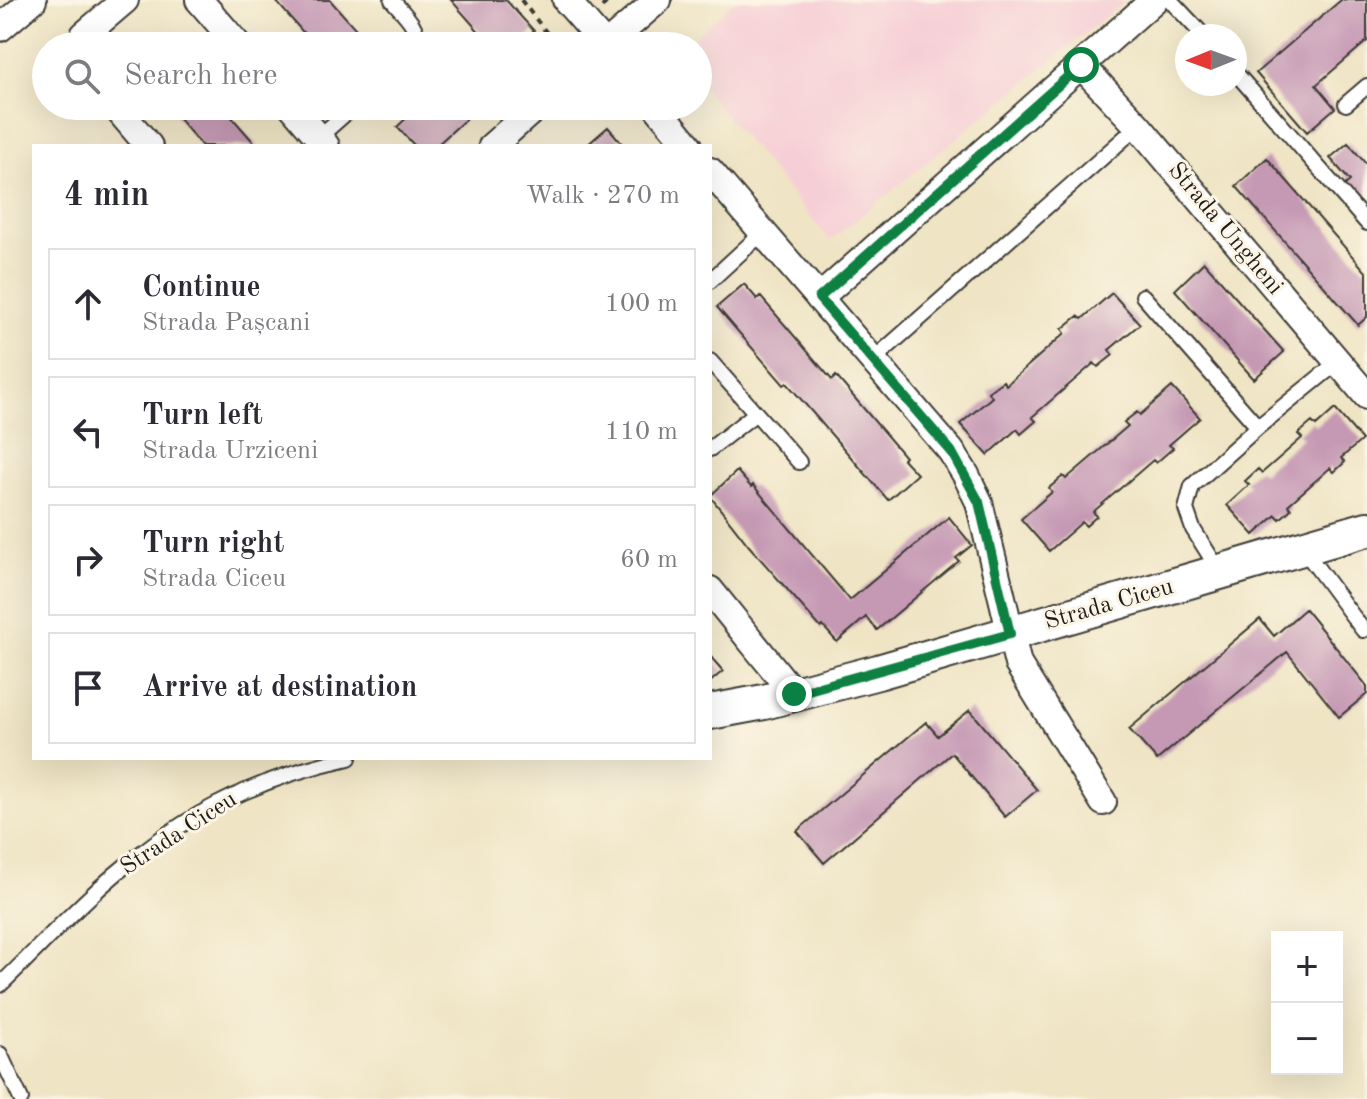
<!DOCTYPE html>
<meta charset="utf-8">
<style>
:root{--surface:#fff;--page:#f2f2f3;--text:#2b2b33;--muted:#7c7c81;--line:#e1e1e2}
body{margin:0;font-family:"Old Standard TT",serif;background:var(--page);color:var(--text)}
.controls{position:absolute;right:24px;bottom:24px;display:grid;overflow:hidden;border-radius:0px;box-shadow:0 8px 32px #0002}
.controls button{width:72px;height:72px;display:grid;place-items:center;padding:0;border:0;border-bottom:2px solid var(--line);background:var(--surface);color:var(--text);font:40px sans-serif}
.compass{position:absolute;left:1175px;top:24px;width:72px;height:72px;border-radius:50%;background:var(--surface);box-shadow:0 8px 32px #0002;rotate:269deg}
.stop{position:absolute;width:24px;height:24px;margin:-18px;border:6px solid #0b8043;border-radius:50%;background:#fff}
.stop.end{background:#0b8043;border-color:#fff;box-shadow:0 2px 8px #0008}
.list{margin:0;padding:0;list-style:none}
h2{display:flex;justify-content:space-between;align-items:center;height:104px;margin:0;padding:0 32px;font-size:34px}
h2 small{font-size:26px;font-weight:400;color:var(--muted)}
.list li{display:grid;grid-template-columns:52px 1fr auto;gap:24px;align-items:center;box-sizing:border-box;height:112px;margin:0 16px 16px;padding:0 16px;border:2px solid var(--line);border-radius:0px}
.list b{display:block;font-size:30px;white-space:nowrap}
.list p{margin:0;font-size:26px;white-space:nowrap;color:var(--muted)}
.list em{font-size:26px;font-style:normal;color:var(--muted)}
.icon{flex:none;width:44px;height:44px;fill:none;stroke:currentColor;stroke-width:2;stroke-linecap:round;stroke-linejoin:round}
.map{position:relative;flex:none;width:1367px;height:1099px;overflow:hidden}
.search{position:absolute;background:var(--surface);box-shadow:0 8px 32px #0002;left:32px;top:32px;width:680px;height:88px;display:flex;align-items:center;gap:20px;box-sizing:border-box;padding:0 28px;border-radius:44px;color:var(--muted);font-size:30px}
.panel{position:absolute;background:var(--surface);box-shadow:0 8px 32px #0002;left:32px;top:144px;width:680px;height:616px;border-radius:0px}
.map>svg:first-child{display:block}
.built{fill:#f6cfd6}
.building{fill:#c598b4}
.lines{fill:none;stroke-linecap:round;stroke-linejoin:round}
.service-casing{stroke:#3c3a35;stroke-width:18}
.minor-casing{stroke:#3c3a35;stroke-width:30}
.tertiary-casing{stroke:#3c3a35;stroke-width:38}
.path{stroke:#3c3a35;stroke-width:4;stroke-dasharray:6 6;stroke-linecap:butt}
.service{stroke:#fff;stroke-width:14}
.minor{stroke:#fff;stroke-width:26}
.tertiary{stroke:#fff;stroke-width:34}
.route{stroke:#0b8043;stroke-width:10}
.labels{text-anchor:middle;dominant-baseline:central;stroke-width:6;stroke-linejoin:round;paint-order:stroke}
.street-label{font-size:24px;fill:#1c1c1c;stroke:#fcf5e5}
</style>
<div class="map">
<svg width="1367" height="1099" viewBox="0 0 1367 1099">
<rect width="100%" height="100%" fill="#fcf5e5"/>
<filter id="ink" filterUnits="userSpaceOnUse"><feTurbulence type="fractalNoise" baseFrequency=".0125" numOctaves="2"/><feDisplacementMap in="SourceGraphic" scale="16" xChannelSelector="R" yChannelSelector="G"/><feConvolveMatrix kernelMatrix="1 2 1 2 8 2 1 2 1" color-interpolation-filters="sRGB"/></filter>
<filter id="wash" filterUnits="userSpaceOnUse"><feTurbulence type="fractalNoise" baseFrequency=".006" numOctaves="4" result="noise"/><feDisplacementMap in="SourceGraphic" scale="32" xChannelSelector="R" yChannelSelector="G"/><feGaussianBlur stdDeviation="1.8" result="paint"/><feColorMatrix in="noise" values="0 0 0 0 0 0 0 0 0 0 0 0 0 0 0 0 0 1.4 0 .05"/><feComposite in="paint" operator="in"/></filter>
<g filter="url(#wash)">
<rect width="100%" height="100%" fill="#efe4c4"/>
<path class="built" d="M736,0H1122L1124,2L830,241L698,82V46H684Z"/>
<g id="blocks">
<path class="building" d="M275,0H330L371,46H315Z
M451,0H506L534,31L517,46H486L489,43Z
M1341,0H1367V41L1316,85L1335,108L1307,132L1256,73Z
M168,106H222L257,146H202Z
M419,106H480L436,146H415L397,127Z
M608,127L624,146H586Z
M1348,143L1367,165V203L1363,207L1344,186L1350,181L1330,158Z
M1267,158L1367,273V317L1358,325L1236,186Z
M1204,262L1284,352L1254,379L1175,290Z
M744,284L757,299L760,296L832,380L836,376L905,457L903,459L917,474L888,500L787,383L784,385L717,307Z
M1112,293L1140,324L1109,350L1113,355L1098,367L1094,363L1032,417L1036,421L1021,434L1017,429L988,455L960,424L992,397L988,392L1003,381L1006,385L1065,333L1062,329L1078,316L1082,319Z
M1172,387L1200,418L1169,445L1173,448L1156,463L1153,460L1093,512L1097,516L1086,526L1082,522L1049,551L1021,519L1052,492L1049,488L1063,476L1066,479L1128,426L1124,422L1137,412L1140,415Z
M1335,409L1362,440L1341,458L1345,462L1334,472L1330,468L1288,505L1291,509L1280,519L1276,515L1254,535L1227,505L1249,485L1245,481L1258,469L1262,473L1302,438L1298,434L1312,422L1316,426Z
M737,471L751,487L753,485L850,600L949,517L972,545L956,558L959,561L877,630L866,617L837,642L823,626L821,628L749,546L710,496Z
M1305,609L1367,686V694L1339,717L1287,652L1157,760L1129,729L1260,619L1274,636Z
M710,656L723,671L710,682Z
M970,710L1037,790L1005,817L952,753L824,863L797,831L926,722L938,736Z"/>
</g>
</g>
<g filter="url(#ink)">
<use href="#blocks" fill-opacity="0" stroke="#3c3a35" stroke-width="2"/>
<g class="lines">
<defs>
<path id="service" d="M392,0C404,14 420,27 417,46
M1170,0L1204,36
M1235,72L1367,223
M1346,104L1367,86
M319,137L354,106
M710,281L762,233
M1143,296L1258,427
M873,360L1138,126
M710,361L799,462
M710,449L756,413
M1304,550L1363,630
M1220,572L1193,529L1186,509L1192,486L1258,427L1338,362
M0,985C45,942 89,893 139,855C202,805 271,775 349,758
M0,1054L21,1099"/>
<path id="minor" d="M199,0L239,46
M566,0L606,46
M0,28L33,0
M79,46L84,35L125,0
M605,46L658,0
M1081,65L1138,126L1367,396
M115,106L149,146
M292,106L326,146
M656,106L689,146
M492,146L537,106
M710,171L951,451L966,475L979,502L1018,664L1103,802
M819,298L1154,0
M710,590L794,694"/>
<path id="tertiary" d="M710,712L764,702L878,672L1367,529"/>
</defs>
<use href="#service" class="service-casing"/>
<use href="#minor" class="minor-casing"/>
<use href="#tertiary" class="tertiary-casing"/>
<path class="path" d="M521,0L557,46
M602,7L609,0"/>
<use href="#service" class="service"/>
<use href="#minor" class="minor"/>
<use href="#tertiary" class="tertiary"/>
</g>
</g>
<g class="lines" filter="url(#ink)">
<path class="route" d="M794,694L1010,634L979,502L951,451L819,298L1081,65"/>
</g>
<g class="labels">
<g class="street-label">
<text transform="translate(1225 229) rotate(50)">Strada Ungheni</text>
<text transform="translate(1109 605) rotate(-16)">Strada Ciceu</text>
<text transform="translate(179 834) rotate(-33)">Strada Ciceu</text>
</g>
</g>
</svg>
<div class="controls">
<button>+</button>
<button>−</button>
</div>
<svg class="compass" viewBox="-18 -18 36 36"><path d="M0-13l5 13h-10z" fill="#e53935"/><path d="M0 13l5-13h-10z" fill="#7c7c81"/></svg>
<div class="stop" style="left:1081px;top:65px"></div>
<div class="stop end" style="left:794px;top:694px"></div>
<div class="search"><svg class="icon" aria-label="search" viewBox="0 0 24 24"><circle cx="10" cy="10" r="6"/><path d="M15 15l6 6"/></svg>Search here</div>
<section class="panel">
<h2>4 min<small>Walk · 270 m</small></h2>
<ul class="list">
<li><svg class="icon" aria-label="ahead" viewBox="0 0 24 24"><path d="M12 20V5M6 11l6-6 6 6"/></svg><div><b>Continue</b><p>Strada Pașcani</p></div><em>100 m</em></li>
<li><svg class="icon" aria-label="left" viewBox="0 0 24 24"><path d="M17 20v-9H6M10 6l-5 5 5 5"/></svg><div><b>Turn left</b><p>Strada Urziceni</p></div><em>110 m</em></li>
<li><svg class="icon" aria-label="right" viewBox="0 0 24 24"><path d="M7 20v-9h11M14 6l5 5-5 5"/></svg><div><b>Turn right</b><p>Strada Ciceu</p></div><em>60 m</em></li>
<li><svg class="icon" aria-label="arrive" viewBox="0 0 24 24"><path d="M6 21V4h12l-3 4 3 4H6"/></svg><div><b>Arrive at destination</b></div></li>
</ul>
</section>
</div>
